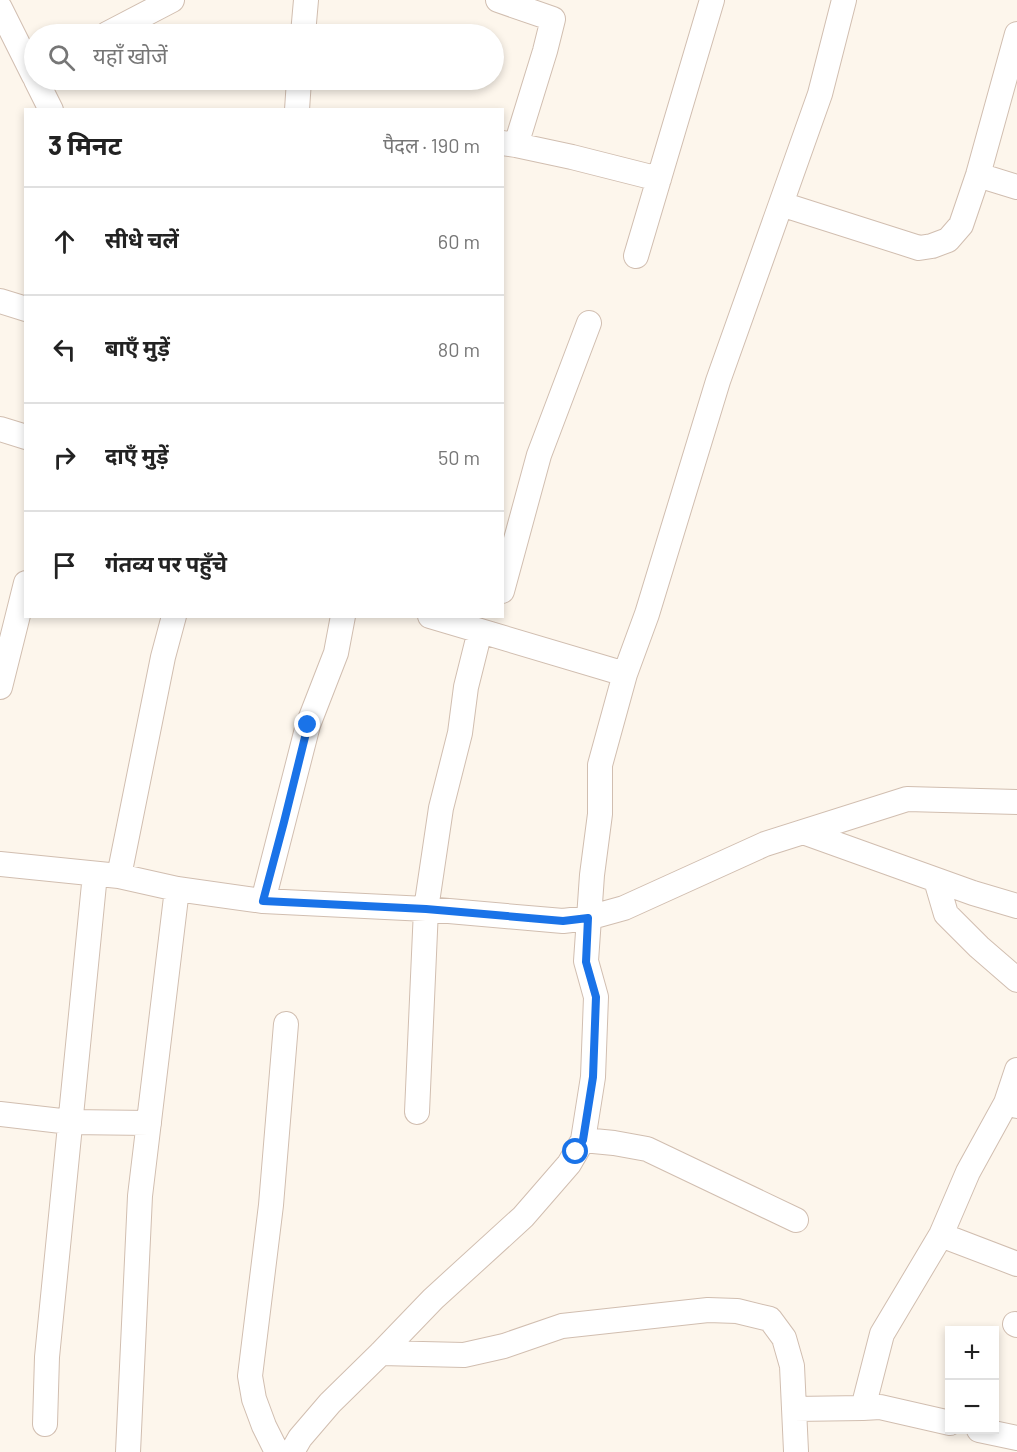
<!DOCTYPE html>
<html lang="hi">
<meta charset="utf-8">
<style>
:root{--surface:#fff;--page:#f6f6f6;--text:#222;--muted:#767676;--line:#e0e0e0}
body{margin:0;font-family:Barlow,"Noto Sans Devanagari",sans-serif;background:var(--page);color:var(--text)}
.controls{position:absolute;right:18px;bottom:18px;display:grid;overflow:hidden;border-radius:0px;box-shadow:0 3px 9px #0003}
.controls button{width:54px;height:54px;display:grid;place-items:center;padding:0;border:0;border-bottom:2px solid var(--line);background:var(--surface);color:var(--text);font:30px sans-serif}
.stop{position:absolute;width:18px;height:18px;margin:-14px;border:4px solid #1a73e8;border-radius:50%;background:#fff}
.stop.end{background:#1a73e8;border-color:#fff;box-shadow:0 2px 6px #0008}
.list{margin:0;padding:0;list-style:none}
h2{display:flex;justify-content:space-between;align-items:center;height:78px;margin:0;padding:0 24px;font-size:26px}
h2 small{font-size:20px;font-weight:400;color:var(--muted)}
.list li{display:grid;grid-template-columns:39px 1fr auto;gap:18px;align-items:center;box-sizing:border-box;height:108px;padding:0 24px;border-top:2px solid var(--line)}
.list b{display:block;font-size:22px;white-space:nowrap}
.list em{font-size:20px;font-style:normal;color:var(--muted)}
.icon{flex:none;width:33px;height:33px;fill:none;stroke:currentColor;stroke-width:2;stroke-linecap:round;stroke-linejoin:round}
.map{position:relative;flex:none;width:1017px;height:1452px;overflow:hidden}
.search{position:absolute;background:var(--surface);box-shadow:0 3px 9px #0003;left:24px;top:24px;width:480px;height:66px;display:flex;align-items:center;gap:15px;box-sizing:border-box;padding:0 21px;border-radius:33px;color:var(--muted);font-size:22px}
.panel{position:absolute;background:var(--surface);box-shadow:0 3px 9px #0003;left:24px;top:108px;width:480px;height:510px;border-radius:0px}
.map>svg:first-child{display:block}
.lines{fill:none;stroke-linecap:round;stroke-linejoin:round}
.minor-casing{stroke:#d1beb0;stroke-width:26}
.minor{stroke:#fff;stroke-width:24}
.route{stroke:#1a73e8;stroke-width:8}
</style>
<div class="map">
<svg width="1017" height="1452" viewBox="0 0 1017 1452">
<rect width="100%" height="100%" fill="#fdf6ec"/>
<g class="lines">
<defs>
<path id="minor" d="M498,0L553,19L545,51L516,145L502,143
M0,8L34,76
M107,34L172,0
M303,34L306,0
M36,80L51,110
M297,110L299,80
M516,145L572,157L659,179
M978,175L1017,187
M781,204L919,248L932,246L948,240L961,225L978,175L1017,34
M636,256L712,0
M0,301L26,309
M0,429L26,437
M502,591L539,455L589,323
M430,616L625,674L600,765V814L592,875L586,961L596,997L593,1077L583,1140
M625,674L647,614L718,381L820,94L844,0
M0,687L26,583
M803,832L973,893L1017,906
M0,864L119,876L177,889L263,901L426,909L563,921L588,918L624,908L765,844L907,799L1017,802
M119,876L163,657L174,616
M936,880L946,914L979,947L1017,980
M263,901L308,725L336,653L343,616
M1017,1070L1006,1103L1017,1106
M417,1112L426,909L441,808L460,733L466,687L480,631
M0,1114L70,1122L149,1123
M941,1235L1017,1264
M1015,1324L1017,1325
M381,1353L464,1355L504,1346L562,1326L708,1310L737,1311L770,1319L784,1338L792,1366L796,1451
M794,1409L863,1408
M950,1423L880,1407L863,1408L882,1334L941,1235L968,1172L1006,1103
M45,1424L47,1357L95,874
M979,1430L1017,1438
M128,1452L140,1196L177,889
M277,1452L264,1426L254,1399L250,1376L271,1205L286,1024
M292,1452L300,1438L330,1403L381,1353L433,1299L523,1217L569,1164L583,1140L614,1143L647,1149L796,1220"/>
</defs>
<use href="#minor" class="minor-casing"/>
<use href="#minor" class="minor"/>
</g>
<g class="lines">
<path class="route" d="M308,725L284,822L263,901L426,909L563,921L588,918L586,962L596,997L593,1077L583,1140L576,1152"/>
</g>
</svg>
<div class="controls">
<button>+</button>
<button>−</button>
</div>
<div class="stop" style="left:576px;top:1152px"></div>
<div class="stop end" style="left:308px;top:725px"></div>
<div class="search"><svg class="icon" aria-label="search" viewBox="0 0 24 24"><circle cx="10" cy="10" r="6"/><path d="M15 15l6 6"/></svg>यहाँ खोजें</div>
<section class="panel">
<h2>3 मिनट<small>पैदल · 190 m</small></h2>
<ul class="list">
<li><svg class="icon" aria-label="ahead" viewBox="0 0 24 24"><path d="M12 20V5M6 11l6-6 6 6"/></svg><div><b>सीधे चलें</b></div><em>60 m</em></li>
<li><svg class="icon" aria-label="left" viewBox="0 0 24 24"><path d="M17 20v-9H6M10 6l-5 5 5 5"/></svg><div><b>बाएँ मुड़ें</b></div><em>80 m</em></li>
<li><svg class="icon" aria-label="right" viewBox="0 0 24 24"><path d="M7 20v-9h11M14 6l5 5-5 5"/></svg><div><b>दाएँ मुड़ें</b></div><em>50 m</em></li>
<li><svg class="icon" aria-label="arrive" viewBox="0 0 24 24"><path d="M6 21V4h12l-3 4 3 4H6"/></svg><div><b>गंतव्य पर पहुँचे</b></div></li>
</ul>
</section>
</div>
